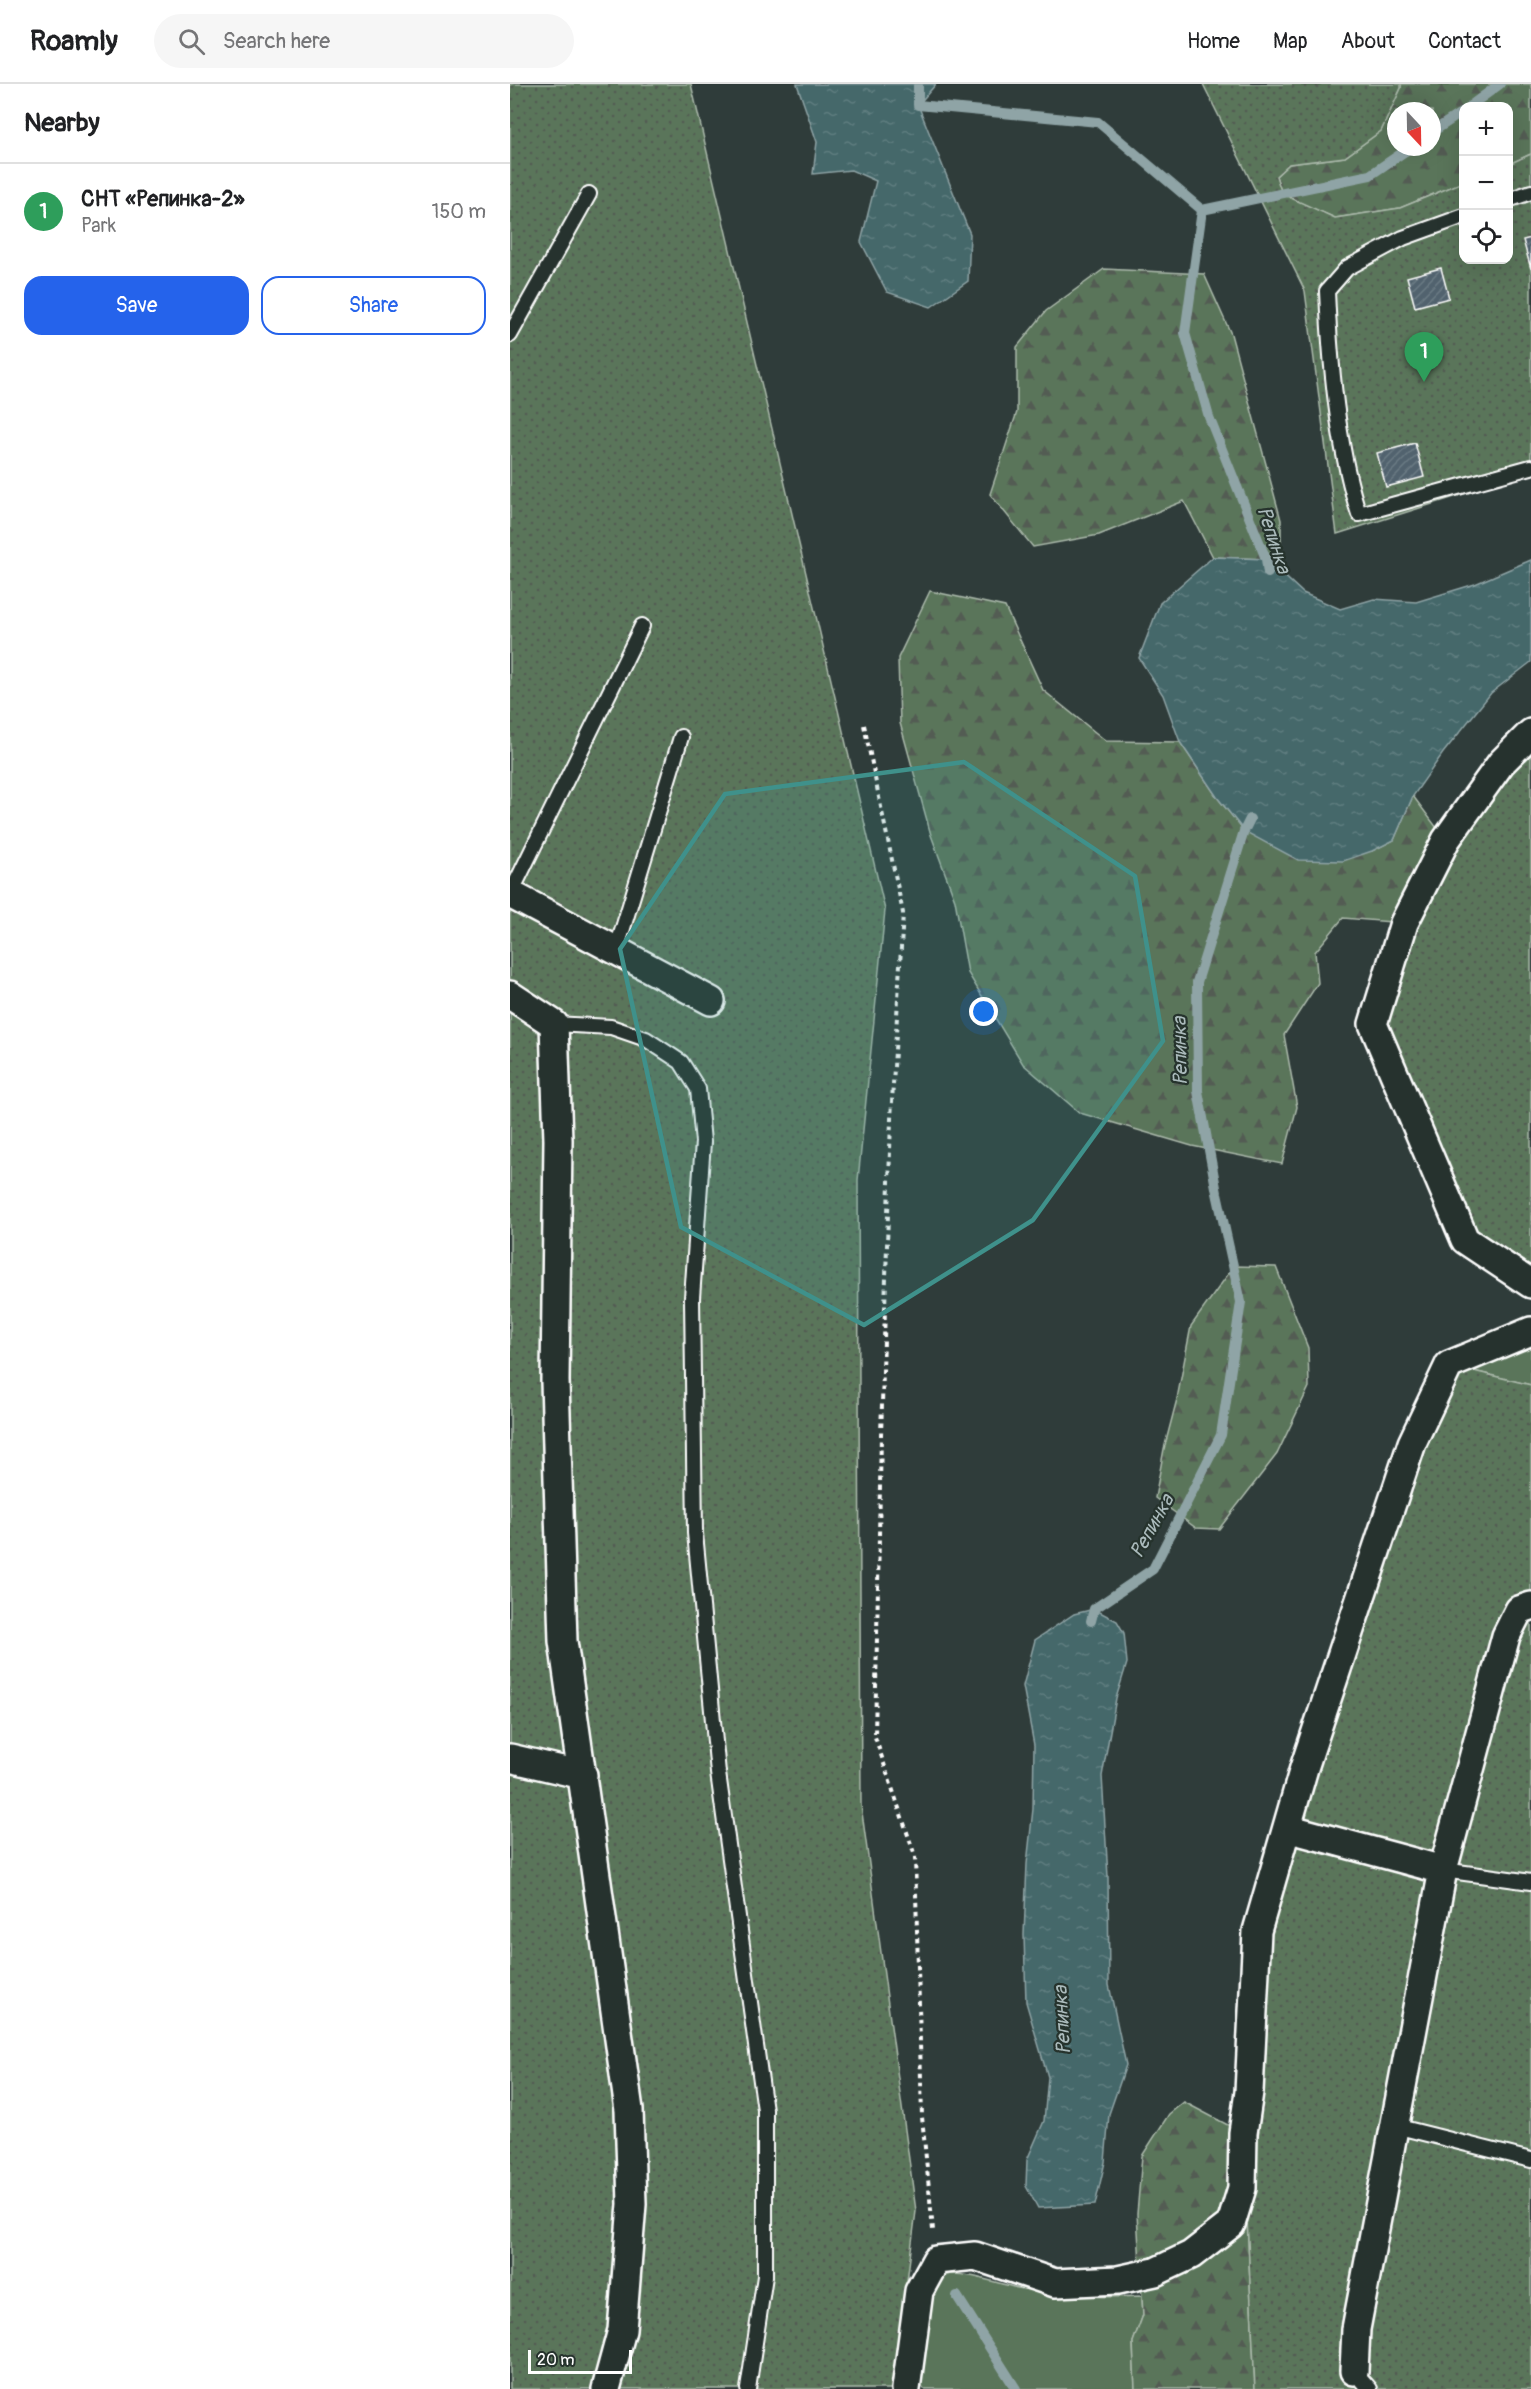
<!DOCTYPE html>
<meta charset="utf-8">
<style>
:root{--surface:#fff;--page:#f6f6f6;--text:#202124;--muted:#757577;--line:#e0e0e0;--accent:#2563eb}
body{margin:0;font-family:Pangolin,sans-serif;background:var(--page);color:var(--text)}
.controls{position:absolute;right:18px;top:18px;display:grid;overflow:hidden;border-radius:12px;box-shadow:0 6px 24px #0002}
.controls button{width:54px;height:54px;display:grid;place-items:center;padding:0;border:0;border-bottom:2px solid var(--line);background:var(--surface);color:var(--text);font:30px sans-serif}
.compass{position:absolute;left:877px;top:18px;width:54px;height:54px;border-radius:50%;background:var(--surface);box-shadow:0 6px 24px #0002;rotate:158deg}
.scale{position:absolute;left:18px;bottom:15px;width:104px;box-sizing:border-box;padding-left:6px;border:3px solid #fff;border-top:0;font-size:16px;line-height:21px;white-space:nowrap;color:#fff;-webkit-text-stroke:4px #26332d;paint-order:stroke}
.you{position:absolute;left:474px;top:928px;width:21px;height:21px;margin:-15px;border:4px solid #fff;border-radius:50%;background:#1a73e8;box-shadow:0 0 0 9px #1a73e833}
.badge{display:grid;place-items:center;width:39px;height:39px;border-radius:50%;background:var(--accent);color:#fff;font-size:20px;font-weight:700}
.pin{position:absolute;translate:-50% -50px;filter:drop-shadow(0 2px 3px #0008)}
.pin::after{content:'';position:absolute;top:32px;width:21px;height:18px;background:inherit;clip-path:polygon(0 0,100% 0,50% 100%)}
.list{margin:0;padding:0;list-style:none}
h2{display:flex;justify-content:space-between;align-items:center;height:78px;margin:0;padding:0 24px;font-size:26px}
h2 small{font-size:20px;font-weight:400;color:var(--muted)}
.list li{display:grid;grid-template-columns:39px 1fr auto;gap:18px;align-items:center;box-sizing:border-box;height:96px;padding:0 24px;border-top:2px solid var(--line)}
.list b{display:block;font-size:22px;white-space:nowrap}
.list p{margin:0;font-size:20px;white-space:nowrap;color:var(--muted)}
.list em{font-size:20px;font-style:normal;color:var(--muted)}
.actions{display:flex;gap:12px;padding:18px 24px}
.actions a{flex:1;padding:14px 0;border:2px solid var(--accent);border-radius:18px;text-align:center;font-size:21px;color:var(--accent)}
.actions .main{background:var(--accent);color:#fff}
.icon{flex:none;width:33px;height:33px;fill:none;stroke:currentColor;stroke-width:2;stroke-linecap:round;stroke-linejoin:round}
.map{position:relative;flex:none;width:1021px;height:2305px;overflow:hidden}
header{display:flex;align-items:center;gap:36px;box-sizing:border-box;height:84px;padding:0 30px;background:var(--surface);border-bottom:2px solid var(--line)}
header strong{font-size:28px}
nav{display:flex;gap:33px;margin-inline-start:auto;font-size:21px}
.search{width:420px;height:54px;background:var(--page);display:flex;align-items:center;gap:15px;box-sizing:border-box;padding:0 21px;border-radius:33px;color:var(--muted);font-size:22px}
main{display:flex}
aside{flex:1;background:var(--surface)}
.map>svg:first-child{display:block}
.grass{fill:#5a745a;stroke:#acbaac;stroke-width:1.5}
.forest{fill:url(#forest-firs);stroke:#acbaac;stroke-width:1.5;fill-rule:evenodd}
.garden{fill:url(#garden-dots);stroke:#acbaac;stroke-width:1.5}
.water{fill:url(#water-ripples);stroke:#8fa4a6;stroke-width:1.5}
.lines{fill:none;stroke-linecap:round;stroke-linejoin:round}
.stream{stroke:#8fa4a6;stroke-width:10}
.building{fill:url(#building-hatch);stroke:#fff;stroke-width:1.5}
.service-casing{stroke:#fff;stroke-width:18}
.minor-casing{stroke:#fff;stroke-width:32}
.path{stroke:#fff;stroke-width:4;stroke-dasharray:4.5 4.5;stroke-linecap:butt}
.service{stroke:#26332d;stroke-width:14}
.minor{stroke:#26332d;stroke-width:27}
.marked{fill:#3f918b;fill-opacity:0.2;stroke:#3f918b;stroke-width:4.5;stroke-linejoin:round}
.labels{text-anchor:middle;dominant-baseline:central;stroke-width:4.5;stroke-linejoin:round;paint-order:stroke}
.water-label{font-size:20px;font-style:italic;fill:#abbbbc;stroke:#26332d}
</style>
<header>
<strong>Roamly</strong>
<div class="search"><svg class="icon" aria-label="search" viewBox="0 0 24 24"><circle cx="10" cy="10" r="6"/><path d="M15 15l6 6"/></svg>Search here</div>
<nav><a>Home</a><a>Map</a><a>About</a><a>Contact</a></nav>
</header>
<main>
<aside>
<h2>Nearby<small></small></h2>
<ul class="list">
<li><span class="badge" style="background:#2e9e5b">1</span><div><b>СНТ «Репинка-2»</b><p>Park</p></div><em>150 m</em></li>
</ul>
<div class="actions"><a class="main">Save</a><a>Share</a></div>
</aside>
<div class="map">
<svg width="1021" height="2305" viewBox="0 0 1021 2305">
<defs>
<pattern id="forest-firs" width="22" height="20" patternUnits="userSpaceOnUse" patternTransform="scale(1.5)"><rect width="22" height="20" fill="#5a745a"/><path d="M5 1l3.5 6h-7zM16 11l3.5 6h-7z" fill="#525c52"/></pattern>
<pattern id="garden-dots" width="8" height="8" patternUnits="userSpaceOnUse" patternTransform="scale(1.5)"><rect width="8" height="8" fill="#5a745a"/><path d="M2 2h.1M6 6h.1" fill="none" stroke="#525c52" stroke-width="1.8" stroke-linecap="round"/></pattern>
<pattern id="water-ripples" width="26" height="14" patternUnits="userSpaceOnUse" patternTransform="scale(1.5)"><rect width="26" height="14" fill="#44676a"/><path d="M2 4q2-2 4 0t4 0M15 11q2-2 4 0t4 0" fill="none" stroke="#607e80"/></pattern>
<pattern id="building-hatch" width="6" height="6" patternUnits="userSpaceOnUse" patternTransform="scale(1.5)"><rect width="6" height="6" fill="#51626e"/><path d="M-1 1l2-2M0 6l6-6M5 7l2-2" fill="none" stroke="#6b7a84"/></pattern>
</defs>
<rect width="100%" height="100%" fill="#2f3c3a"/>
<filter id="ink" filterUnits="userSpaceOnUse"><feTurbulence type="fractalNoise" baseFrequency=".0167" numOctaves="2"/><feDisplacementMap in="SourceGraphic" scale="12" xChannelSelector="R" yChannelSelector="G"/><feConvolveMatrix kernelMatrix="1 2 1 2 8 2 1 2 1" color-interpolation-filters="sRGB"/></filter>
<g filter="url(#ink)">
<path class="grass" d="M1021,1247V1301L939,1281Z
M440,2190C465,2190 484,2199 508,2204C548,2212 591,2214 632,2212L633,2231L623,2258L625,2305H414L406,2294L425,2196Z"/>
<path class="forest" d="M891,0H1021V70L999,80L998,22H954L953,98L890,124L825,134L772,111L766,92L779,80L835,73L871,47L891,4ZM886,27H922V63H886Z
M594,185L694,190L721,250L771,436V466L756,475L703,473L674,417L589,451L523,463L480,410L507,328V263L536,227Z
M420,507L495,523L533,606L596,657L670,658L707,713L734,747L862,767L884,756L903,712L936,756L894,839L833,834L805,868L808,899L774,951L787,1023L772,1080L682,1062L570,1029L513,980L458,889L445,816L421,751L390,639L388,574Z
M724,1182L766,1183L798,1264L799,1303L767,1370L709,1445L686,1444L645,1414L654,1365L667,1315L681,1242Z
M674,2018L733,2049L745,2305H625L623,2258L633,2231L627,2130L632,2072L659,2030Z"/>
<path class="garden" d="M0,0H181L375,826L348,1096L351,1721L406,2127L383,2305H0Z
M693,0H891V4L871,47L835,73L779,80L766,92L772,110L825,134L890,124L953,98L954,176H998L999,80L1021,70V389L827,450L795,207Z
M1021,649V1200L955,1156L863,940L894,839Z
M939,1281L1021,1301V2305H745L733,2049L747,1847Z"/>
<path class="water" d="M287,0H426L408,21L460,150L458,197L421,223L377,208L351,158L366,97L341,86L303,90L307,58Z
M703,473L756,475L793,509L830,525L864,515L906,518L965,500L1021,476V578L981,609L933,669L903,712L884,756L862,767L833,777L788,776L734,747L707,713L670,658L653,611L629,574L650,519Z
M584,1525L607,1537L614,1549L617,1579L606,1614L592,1692L598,1793L599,1901L616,1981L599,2030L595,2078L585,2121L528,2124L516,2102L517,2076L534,2037L538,1993L516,1918L514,1851L517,1780L523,1725L524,1661L513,1602L525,1556L564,1530Z"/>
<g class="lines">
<path class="stream" d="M408,0V21L588,38L692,126L675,249L699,333L756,475L758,489
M960,22L990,0
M922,48L954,27
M692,126L860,91L901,63
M581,1537L584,1525L643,1485L711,1351L731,1218L707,1109L688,1007L687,898L734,747L740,735
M447,2212L506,2305"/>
</g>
<path class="building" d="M1021,154V185L1013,156Z
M931,184L939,214L905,223L897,193Z
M905,359L914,393L876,403L867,369Z"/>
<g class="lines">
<defs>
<path id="service" d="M998,116L1021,108
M954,132L893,154L837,184L817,207C820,277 827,363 849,430L1021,383
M0,251L79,110
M0,811L132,542
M106,867L171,653
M44,940L101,943L136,955L171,978L188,1005L193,1058L182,1214L185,1449L208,1689L255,2026V2192L238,2305
M933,1786L1021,1798
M885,2042L1021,2076
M844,2287L860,2305"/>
<path id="minor" d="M1021,649L991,679L936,756L894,839L863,940L955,1156L1021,1200
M0,810L201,917
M0,911L44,940L48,1056L45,1297L53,1557L119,2026L122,2120L112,2246L96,2305
M0,1674L73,1691
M777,1744L933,1786
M844,2287L846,2245L933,1786L996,1552L1009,1526L1021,1522
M396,2305L409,2207L426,2176L465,2172L545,2199L608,2196L645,2188L681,2171L721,2140L732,2104L733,2049L739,2008L747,1847L794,1684L902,1359L939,1281L1021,1247"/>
</defs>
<use href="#service" class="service-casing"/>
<use href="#minor" class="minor-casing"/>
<path class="path" d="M354,641L393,829L381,1035L371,1351L365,1653L405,1772L412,2033L423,2146"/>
<use href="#service" class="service"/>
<use href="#minor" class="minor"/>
</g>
</g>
<path class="marked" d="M454,678L625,792L653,957L523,1136L354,1241L171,1143L110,865L215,710Z"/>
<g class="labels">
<g class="water-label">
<text transform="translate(764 456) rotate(72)">Репинка</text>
<text transform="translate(670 967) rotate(-91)">Репинка</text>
<text transform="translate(642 1442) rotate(-61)">Репинка</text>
<text transform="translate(552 1936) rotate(-93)">Репинка</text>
</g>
</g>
</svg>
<div class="controls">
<button>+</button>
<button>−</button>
<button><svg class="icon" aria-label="locate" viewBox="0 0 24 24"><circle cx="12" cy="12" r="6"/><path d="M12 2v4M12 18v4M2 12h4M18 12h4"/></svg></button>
</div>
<svg class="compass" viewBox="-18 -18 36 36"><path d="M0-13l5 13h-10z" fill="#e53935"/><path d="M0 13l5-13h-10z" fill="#757577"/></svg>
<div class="scale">20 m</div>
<div class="you"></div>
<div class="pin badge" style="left:914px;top:298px;background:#2e9e5b">1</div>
</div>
</main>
